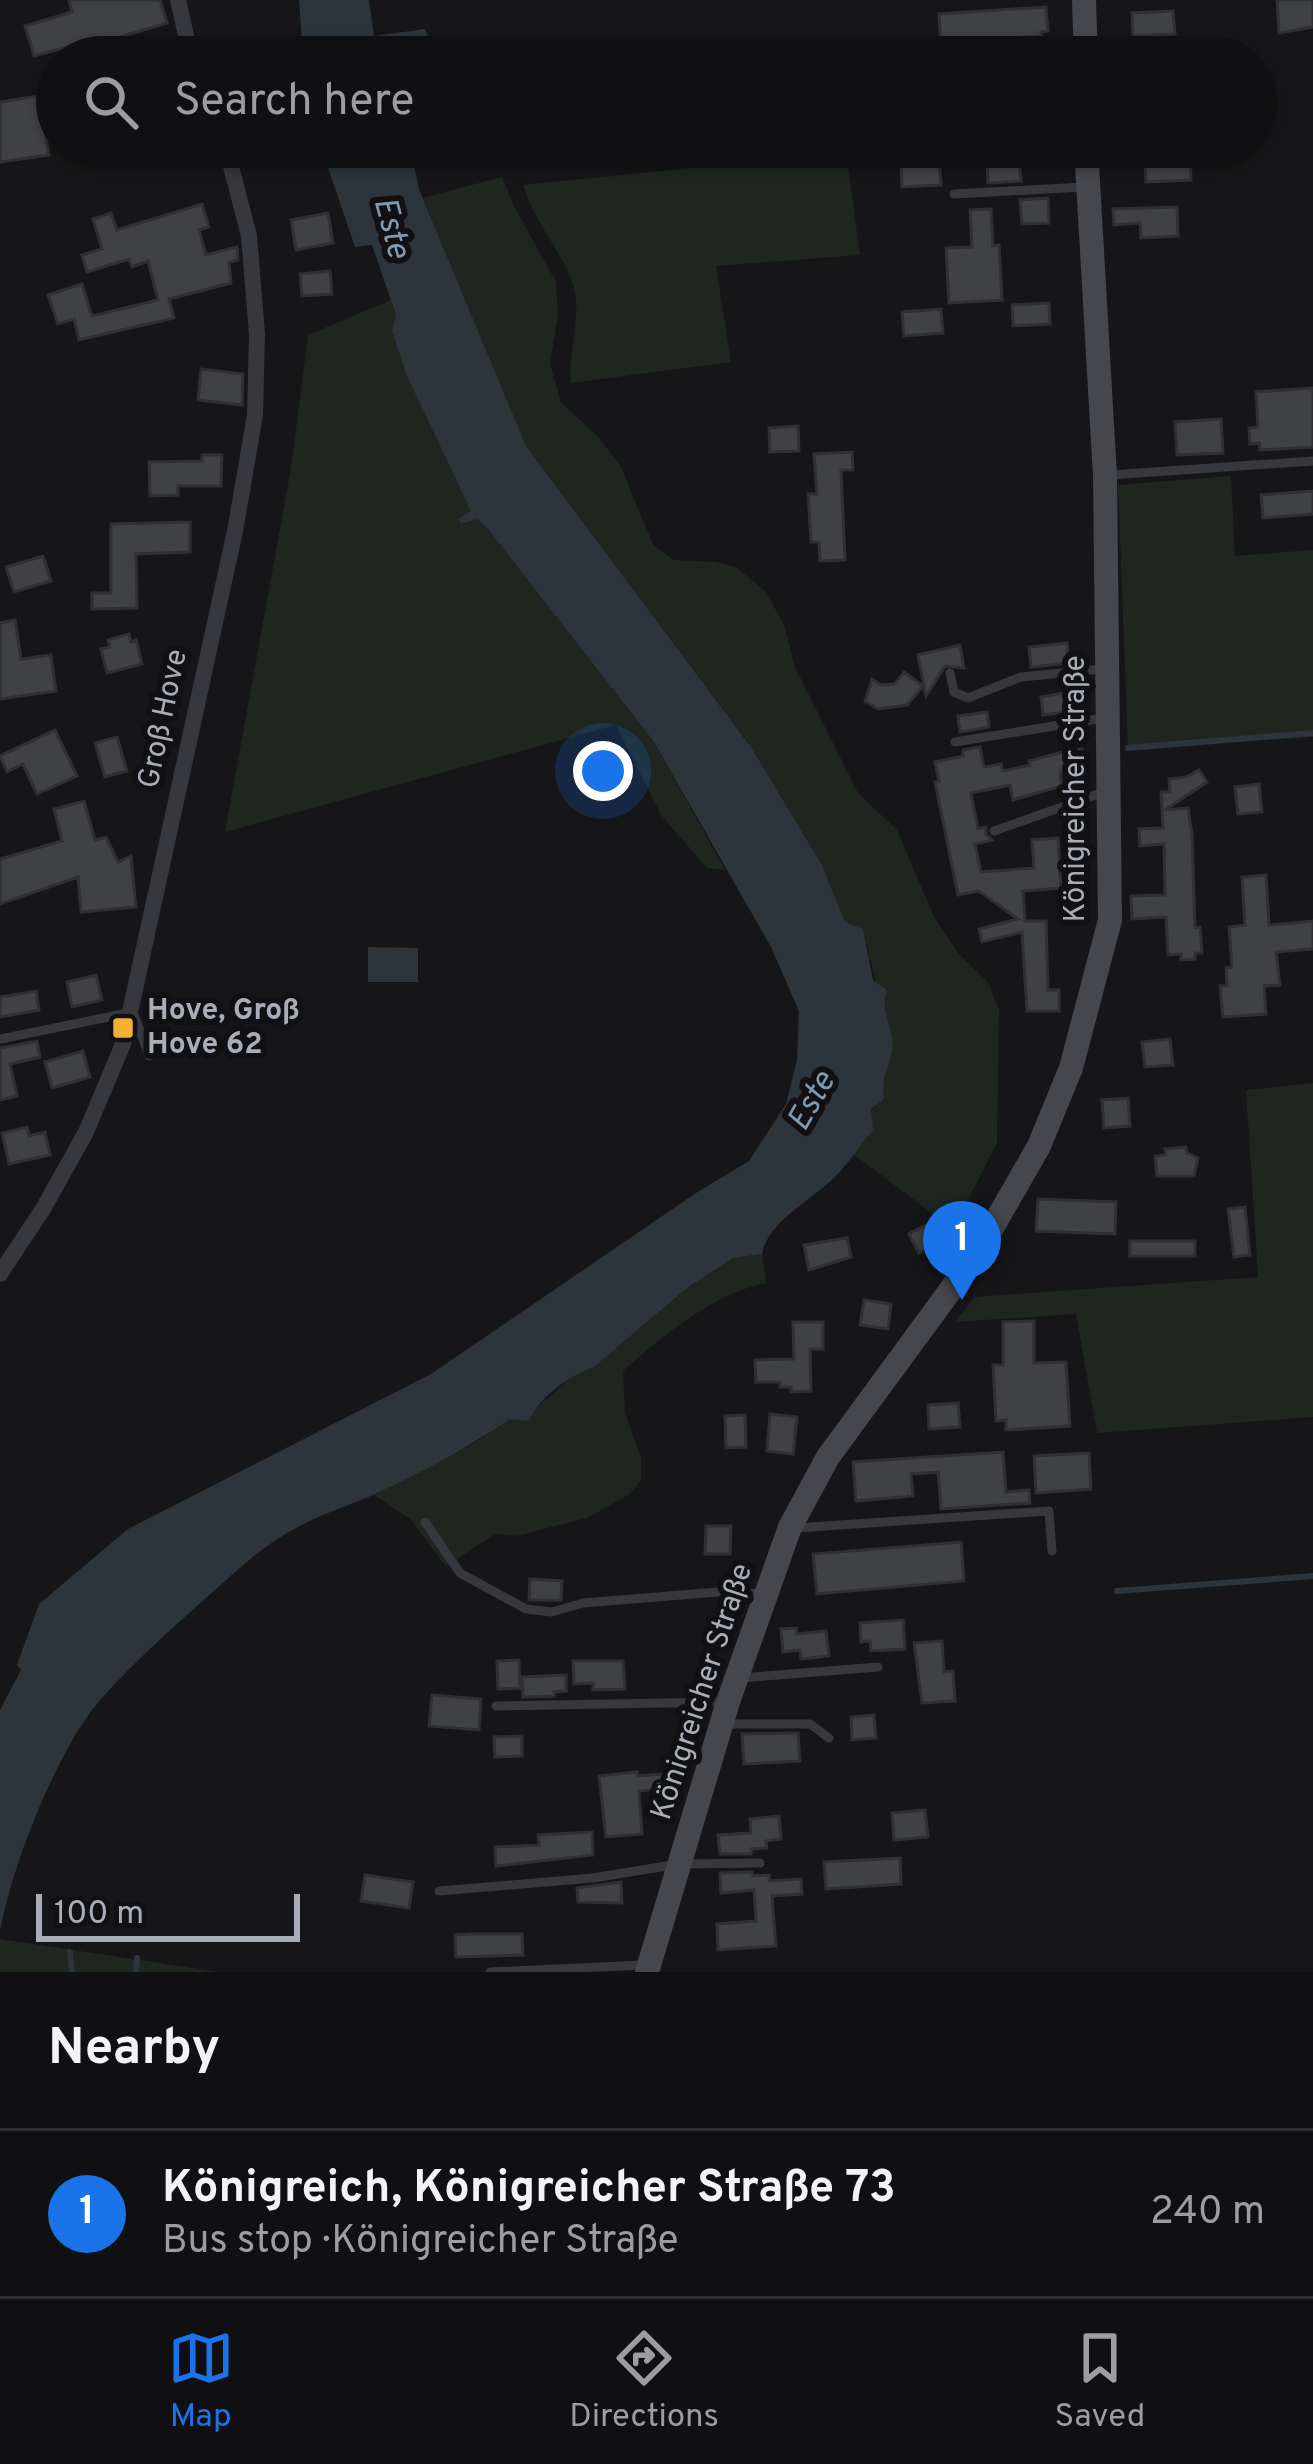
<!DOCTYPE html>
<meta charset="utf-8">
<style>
:root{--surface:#101012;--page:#1e1e20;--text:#f1f3f6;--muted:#9c9d9f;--line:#303032;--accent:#1a73e8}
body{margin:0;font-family:Overpass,sans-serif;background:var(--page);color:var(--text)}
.scale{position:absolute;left:36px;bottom:30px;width:264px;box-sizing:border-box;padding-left:12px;border:6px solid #a8adb8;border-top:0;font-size:33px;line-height:42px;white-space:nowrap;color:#a8adb8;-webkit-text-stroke:9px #111113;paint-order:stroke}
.you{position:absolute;left:603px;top:771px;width:42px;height:42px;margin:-30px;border:9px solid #fff;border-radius:50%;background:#1a73e8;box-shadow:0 0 0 18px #1a73e833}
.badge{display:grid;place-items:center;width:78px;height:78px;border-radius:50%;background:var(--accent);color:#fff;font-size:39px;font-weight:700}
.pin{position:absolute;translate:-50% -99px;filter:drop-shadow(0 3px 6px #0008)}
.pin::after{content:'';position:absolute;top:63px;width:42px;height:36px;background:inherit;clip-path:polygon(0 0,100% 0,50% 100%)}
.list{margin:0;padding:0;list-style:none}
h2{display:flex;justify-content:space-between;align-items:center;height:156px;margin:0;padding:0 48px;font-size:51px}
h2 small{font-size:39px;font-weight:400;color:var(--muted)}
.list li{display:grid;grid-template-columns:78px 1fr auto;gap:36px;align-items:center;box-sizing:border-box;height:168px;padding:0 48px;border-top:3px solid var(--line)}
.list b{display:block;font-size:45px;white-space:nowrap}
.list p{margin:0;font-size:39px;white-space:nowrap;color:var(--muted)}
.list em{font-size:39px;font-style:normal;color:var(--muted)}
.icon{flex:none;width:66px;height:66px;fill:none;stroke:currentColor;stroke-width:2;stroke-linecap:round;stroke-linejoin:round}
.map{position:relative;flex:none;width:1313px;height:1972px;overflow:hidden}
.search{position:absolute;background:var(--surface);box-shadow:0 3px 9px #0004;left:36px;right:36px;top:36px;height:132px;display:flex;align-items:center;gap:30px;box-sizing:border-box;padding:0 42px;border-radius:66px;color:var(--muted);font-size:45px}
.sheet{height:324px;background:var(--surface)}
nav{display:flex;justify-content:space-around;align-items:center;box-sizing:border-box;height:168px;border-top:3px solid var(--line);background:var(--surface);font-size:33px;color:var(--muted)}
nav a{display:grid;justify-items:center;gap:6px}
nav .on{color:var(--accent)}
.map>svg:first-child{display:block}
.green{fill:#1e261f}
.water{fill:#2c353c}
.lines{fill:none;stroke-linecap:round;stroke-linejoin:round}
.stream{stroke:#2c353c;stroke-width:6}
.building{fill:#404145;stroke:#303034;stroke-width:3}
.lane{stroke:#37383d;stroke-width:9}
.street{stroke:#37383d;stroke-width:16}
.secondary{stroke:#45474d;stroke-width:24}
.poi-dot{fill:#f2b134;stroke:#111113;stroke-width:4.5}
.labels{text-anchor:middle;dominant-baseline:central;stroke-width:12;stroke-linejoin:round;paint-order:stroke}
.street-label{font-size:30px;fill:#a8adb8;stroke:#111113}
.poi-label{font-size:30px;font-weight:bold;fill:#a8adb8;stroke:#111113;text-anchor:start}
.water-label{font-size:33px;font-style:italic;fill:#7f9bb3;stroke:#111113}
</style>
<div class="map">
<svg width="1313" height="1972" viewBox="0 0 1313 1972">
<rect width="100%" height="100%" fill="#161618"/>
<path class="green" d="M846,152L860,255L716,266L731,362L571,383C567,348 585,313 571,279C558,246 533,220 523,185Z
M502,177L515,208L556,282L558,315L550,364L561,402L598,437L620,465L653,544L673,560L716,562L736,567L766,592L784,625L795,667L858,793L897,830L934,917L959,954L988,982L999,1010L997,1143L953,1229L853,1154L872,1130L871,1109L892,1048L863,929L845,922L822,865L753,750L526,446L423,198Z
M391,300L396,316L392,331L406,374L472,511L459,519L461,524L478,519L488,529L654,742L725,870L707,868L661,815L616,725L225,832L291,468L308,335Z
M1231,476L1235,556L1313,550V737L1128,748L1118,485Z
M1313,1083V1417L1097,1433L1076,1314L955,1322L974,1297L1258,1277L1246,1090Z
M762,1254L766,1283C714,1293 662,1336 623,1371L625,1413L641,1458V1480L630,1494L587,1518L516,1536L495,1534L446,1566L411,1520L374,1495L473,1444L511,1418L532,1412L576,1373L594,1367L687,1288L733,1258Z
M0,1939L219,1972H0Z"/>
<path class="water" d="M299,0H369L374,36L425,29L432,49L414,57H303Z
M321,147H410L419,189L526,446L753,750L822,865L845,922L863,929L873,980L887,990C879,1013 895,1028 892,1049C889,1070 881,1075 884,1099L871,1109L873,1130C860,1145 849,1163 835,1177C812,1200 768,1221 762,1254L733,1258L687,1288L594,1367C570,1375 538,1398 529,1421L510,1419C468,1448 422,1472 375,1494C351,1505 324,1513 300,1526C264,1544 236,1571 206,1598C170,1630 133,1663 101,1699C57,1749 12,1866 0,1931V1710L21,1670L17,1665L39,1604L128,1529L431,1374L696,1193L749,1161L786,1104L797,1060L799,1011L771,947L654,742L488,529L478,519L461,524L458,519L471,511L406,374L392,331L396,315L372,245L355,247Z
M368,947L418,948V982H368Z"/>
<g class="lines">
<path class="stream" d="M1128,748L1313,733
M1117,1591L1313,1576
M70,1952L72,1972
M136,1972L137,1958"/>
</g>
<path class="building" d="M69,0H160L167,23L73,51L71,46L34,56L25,26L72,12Z
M1277,0H1313V27L1279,33Z
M1046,7L1048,31L1041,32L1042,36L1000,39L1001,57H980V51H941L939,14Z
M1173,11L1175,34L1133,36L1132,13Z
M57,93V113L42,115L49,155L0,162V102Z
M1144,147H1171L1172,156L1190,155L1191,180L1146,182Z
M1019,160L1021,181L988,183L987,162Z
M939,161L941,185L902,187L901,163Z
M1048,198L1049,223L1022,224L1020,200Z
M202,204L209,227L199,230L206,255L237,247L238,260L229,262L231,283L169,299L174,318L79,340L74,319L58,324L48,295L82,284L92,316L158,300L148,261L132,267L129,259L87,272L82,255L102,249L93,219L111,213L117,230Z
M1177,207L1178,236L1141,238L1140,223L1114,225L1113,209Z
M991,209L993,246L999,245L1002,300L949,303L946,248L972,247L970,210Z
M328,213L333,243L296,250L291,220Z
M330,271L332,294L302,296L300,274Z
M1049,303L1050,324L1013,326L1012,305Z
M941,309L943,333L904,336L902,312Z
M201,369L243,374L242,405L198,400Z
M1313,388V447L1260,450L1259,443L1250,444L1249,428L1258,427L1256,392Z
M1221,419L1223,453L1177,455L1175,422Z
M798,426L799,451L770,452L769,428Z
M852,452L853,470H841L845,560L820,561L819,542H811L808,494H817L814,454Z
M202,455H222L221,486H178V495L150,496L149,462L202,461Z
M1313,491V514L1263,518L1261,495Z
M190,522V552L136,554L137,608L92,609V593H111V524Z
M43,556L51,581L14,592L6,567Z
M15,620L21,659L51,655L56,691L0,699V623Z
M129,634L131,642L136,640L142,664L107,673L101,649L110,647L108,640Z
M1067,643L1069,663L1031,667L1029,647Z
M960,645L964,668L945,666L926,696L918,655Z
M904,672L923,686L907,705L878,709L865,701L872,679L881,685L895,684Z
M1070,692L1073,711L1043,715L1041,697Z
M987,712L989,727L960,732L958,716Z
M55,730L77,776L37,794L23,764L7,772L0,756Z
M117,737L127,771L105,777L95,743Z
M980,747L984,767L1001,764L1003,771L1030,765L1029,761L1066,751L1082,749L1084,771L1060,773L1062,786L1013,800L1010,785L971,793L978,829L986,827V835L992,840L975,844L981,872L1034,868L1032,840L1058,838L1061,888L1023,891L1025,921H1046L1048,990H1059V1011H1027L1022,932L982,942L979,929L1018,919L979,891L958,895L935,782L939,781L935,762L963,756V750Z
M1199,770L1207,782L1165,810L1188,808L1192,834L1195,928L1200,927L1202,953H1195V959L1181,960V954L1168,955L1166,917L1132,919L1131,896L1165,895L1164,844L1140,846L1139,829L1163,828L1161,792H1170L1169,779L1186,777Z
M1259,784L1262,812L1238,814L1235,787Z
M84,801L95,840L106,837L118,862L131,856L136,907L81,912L78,877L0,904V859L62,841L54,809Z
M1266,875L1269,925L1313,921V949L1276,952L1280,985L1264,986L1266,1014L1223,1017L1220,986H1227L1226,968L1232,967L1229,927L1245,925L1242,877Z
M96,975L102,1000L72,1007L67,982Z
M36,991L39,1010L0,1017V997Z
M1170,1039L1173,1065L1145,1067L1142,1042Z
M37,1041L40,1057L10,1064L17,1096L0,1100V1048Z
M83,1051L90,1077L52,1088L45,1062Z
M1128,1098L1130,1126L1104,1128L1102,1100Z
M27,1127L29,1136L45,1132L50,1155L9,1164L2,1133Z
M1186,1147L1187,1153L1198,1158L1194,1176H1157L1155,1156L1166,1155L1165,1149Z
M1038,1199L1116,1202L1115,1234L1036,1231Z
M1245,1207L1250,1255L1234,1257L1228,1209Z
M932,1222L942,1241L919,1253L909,1234Z
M847,1238L851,1257L809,1270L804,1245Z
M1130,1241H1195V1256H1130Z
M864,1300L891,1304L888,1329L860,1325Z
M1034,1321V1363L1066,1362L1070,1426L1006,1430V1420L996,1421L993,1365H1003V1322Z
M793,1322H823V1349H810L811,1391L791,1392V1387H780V1382H756L755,1360L794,1359Z
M958,1403L960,1427L929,1429L928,1405Z
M770,1414L797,1417L793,1454L767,1451Z
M745,1415L746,1447L726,1448L725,1416Z
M1003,1452L1006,1492L1029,1490L1030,1503L941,1509L938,1472L911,1474L913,1496L856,1501L853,1462Z
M1089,1453L1091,1489L1036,1493L1034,1456Z
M706,1526H731L730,1554H705Z
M961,1542L964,1581L817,1594L813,1554Z
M530,1579L562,1581L561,1600H529Z
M903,1620L905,1649L871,1651L870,1641L861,1642L860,1623Z
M796,1628L797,1634L826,1631L829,1656L801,1659L800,1650L783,1652L781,1629Z
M942,1641L944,1672L953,1671L955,1701L922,1703L914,1643Z
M519,1660L520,1688L498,1689L497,1661Z
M573,1661H623L625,1689L593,1690V1683L574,1684Z
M566,1675V1691L554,1692V1696L523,1697L522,1677Z
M432,1695L481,1699L479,1730L429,1726Z
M874,1715L876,1738L852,1740L851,1717Z
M798,1733L800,1761L744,1764L742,1734Z
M522,1736V1756L495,1757L494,1737Z
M637,1772L638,1776L663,1774L665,1788L639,1791L642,1834L606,1837L599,1776Z
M925,1810L928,1837L894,1840L892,1813Z
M779,1816L781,1839L766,1841L767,1848L751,1849V1854H720L718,1835L751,1833L750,1819Z
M592,1832L593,1855L496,1866L495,1847L539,1845L538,1835Z
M900,1858L901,1884L826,1889L824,1862Z
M752,1872L753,1876L769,1875V1881L801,1879L802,1894L772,1896L776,1946L718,1950L717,1924L756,1921L754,1890L721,1893L720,1873Z
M365,1875L413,1882L409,1908L361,1901Z
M621,1882L622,1903L578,1902L577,1888Z
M470,1934H522L523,1955L456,1957L455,1935Z"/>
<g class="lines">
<path class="lane" d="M907,150L951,147
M954,194L1083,187
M1110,475L1313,461
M950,673L954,692L968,698L1021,677L1103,669
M955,742L1103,718
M994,831L1104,792
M0,1039L133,1012L149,1056
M425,1522L460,1573L526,1609L552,1612L583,1603L718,1592L765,1594
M795,1528L1049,1511L1052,1551
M741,1678L878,1667
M496,1706L722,1702
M726,1724H810L829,1738
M439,1891L593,1878L679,1864L760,1863
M490,1972L643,1965"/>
<path class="street" d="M178,0L191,57
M0,1274L43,1209L86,1132L123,1044L235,531L255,415L257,334L249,236L226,147"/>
<path class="secondary" d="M1084,0L1086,57
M647,1972L728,1702L790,1527L828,1457L977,1254L1039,1146L1071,1068L1110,920L1105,476L1086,147"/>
</g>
<rect class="poi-dot" x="111" y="1016" width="24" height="24" rx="6"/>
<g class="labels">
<g class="street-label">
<text transform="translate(164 719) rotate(-78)">Groß Hove</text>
<text transform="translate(1076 789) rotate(-90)">Königreicher Straße</text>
<text transform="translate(703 1692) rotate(-72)">Königreicher Straße</text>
</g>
<g class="poi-label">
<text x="147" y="1011">Hove, Groß<tspan x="147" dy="34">Hove 62</tspan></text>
</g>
<g class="water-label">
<text transform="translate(390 228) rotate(75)">Este</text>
<text transform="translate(813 1102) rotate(-60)">Este</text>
</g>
</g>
</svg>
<div class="scale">100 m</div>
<div class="you"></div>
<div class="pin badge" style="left:962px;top:1300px">1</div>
<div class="search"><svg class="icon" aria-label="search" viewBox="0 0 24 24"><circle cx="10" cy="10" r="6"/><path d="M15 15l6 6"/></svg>Search here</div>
</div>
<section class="sheet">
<h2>Nearby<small></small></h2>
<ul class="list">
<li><span class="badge">1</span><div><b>Königreich, Königreicher Straße 73</b><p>Bus stop · Königreicher Straße</p></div><em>240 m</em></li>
</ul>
</section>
<nav>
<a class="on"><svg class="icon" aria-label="map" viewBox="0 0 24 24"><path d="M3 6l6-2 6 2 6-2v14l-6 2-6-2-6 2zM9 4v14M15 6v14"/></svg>Map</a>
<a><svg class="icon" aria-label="directions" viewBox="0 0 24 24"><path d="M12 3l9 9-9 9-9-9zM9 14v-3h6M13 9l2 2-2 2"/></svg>Directions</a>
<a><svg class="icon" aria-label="saved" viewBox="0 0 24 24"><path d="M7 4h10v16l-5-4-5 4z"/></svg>Saved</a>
</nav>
